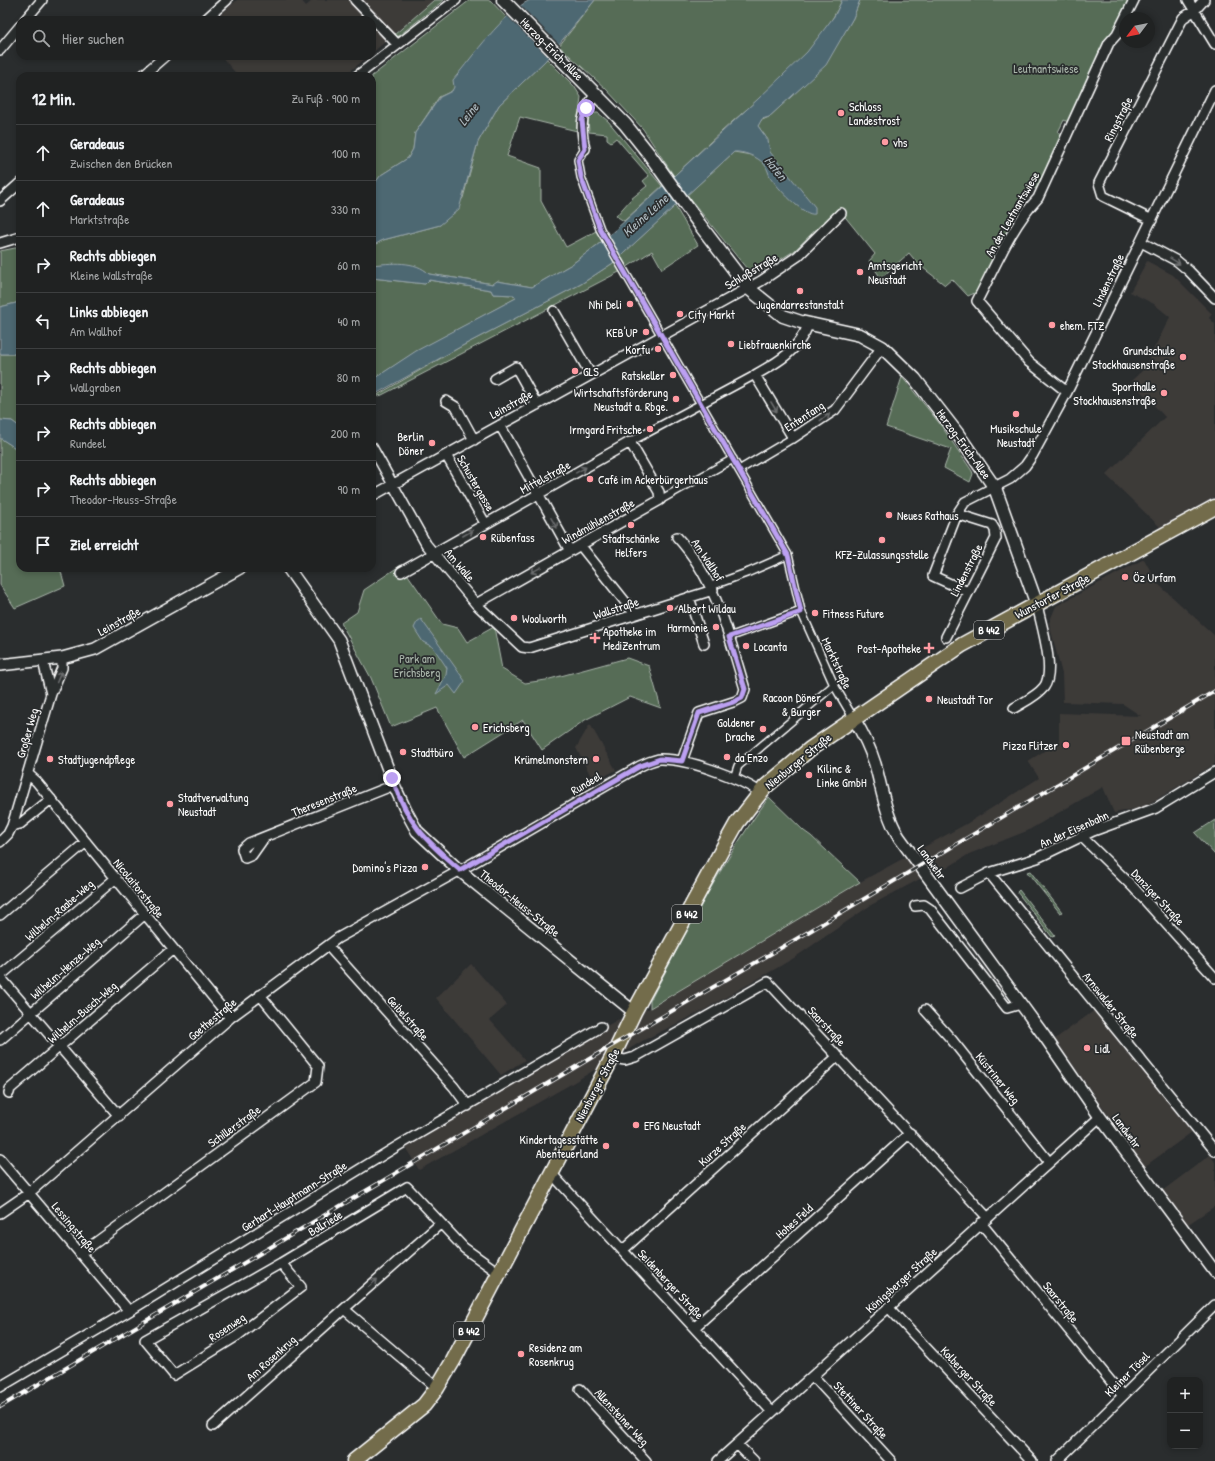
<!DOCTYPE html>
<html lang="de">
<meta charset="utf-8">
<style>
:root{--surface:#202222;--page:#282a2a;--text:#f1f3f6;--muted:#a2a4a5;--line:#3d3f40}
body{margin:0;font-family:"Patrick Hand",sans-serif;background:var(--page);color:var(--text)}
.controls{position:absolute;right:12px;bottom:12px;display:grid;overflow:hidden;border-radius:8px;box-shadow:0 2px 6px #0003}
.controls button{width:36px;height:36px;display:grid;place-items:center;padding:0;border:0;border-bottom:1px solid var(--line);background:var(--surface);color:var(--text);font:20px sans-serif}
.compass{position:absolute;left:1119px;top:12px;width:36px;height:36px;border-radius:50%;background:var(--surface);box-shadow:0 2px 6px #0003;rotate:238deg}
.stop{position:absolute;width:12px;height:12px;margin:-9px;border:3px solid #bca0f2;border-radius:50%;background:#fff}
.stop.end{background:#bca0f2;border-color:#fff;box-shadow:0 1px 4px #0008}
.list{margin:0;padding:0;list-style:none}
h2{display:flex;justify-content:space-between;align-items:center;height:52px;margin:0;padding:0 16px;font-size:17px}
h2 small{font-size:13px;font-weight:400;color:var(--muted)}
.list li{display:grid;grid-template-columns:26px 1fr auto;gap:12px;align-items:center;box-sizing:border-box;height:56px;padding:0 16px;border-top:1px solid var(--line)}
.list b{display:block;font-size:15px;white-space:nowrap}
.list p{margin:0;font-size:13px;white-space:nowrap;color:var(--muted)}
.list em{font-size:13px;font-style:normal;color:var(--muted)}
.icon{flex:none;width:22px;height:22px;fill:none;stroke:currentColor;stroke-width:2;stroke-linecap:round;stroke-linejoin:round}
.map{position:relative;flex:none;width:1215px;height:1461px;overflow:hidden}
.search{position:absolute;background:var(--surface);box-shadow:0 2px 6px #0003;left:16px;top:16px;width:360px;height:44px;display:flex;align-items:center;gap:10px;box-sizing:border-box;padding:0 14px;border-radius:12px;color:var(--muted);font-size:15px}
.panel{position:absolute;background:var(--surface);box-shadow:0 2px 6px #0003;left:16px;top:72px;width:360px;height:500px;border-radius:12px}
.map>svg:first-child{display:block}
.built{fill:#3d3a39}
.green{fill:#566c57;stroke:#aab6ab}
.water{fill:#4e6772;stroke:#95a4aa}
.pier{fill:#2a2d2e}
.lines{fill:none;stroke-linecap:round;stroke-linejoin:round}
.pedestrian-casing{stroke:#fff;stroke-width:10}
.minor-casing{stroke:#fff;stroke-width:12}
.tertiary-casing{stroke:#fff;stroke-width:14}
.secondary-casing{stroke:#fff;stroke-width:15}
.primary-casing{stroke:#fff;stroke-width:17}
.pedestrian{stroke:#2a2d2e;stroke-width:7}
.minor{stroke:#2a2d2e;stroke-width:9}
.tertiary{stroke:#2a2d2e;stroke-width:11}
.secondary{stroke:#2a2d2e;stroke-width:12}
.primary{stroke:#736c4b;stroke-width:14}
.rail-casing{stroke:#fff;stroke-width:4}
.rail{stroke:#2a2d2e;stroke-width:2.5;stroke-dasharray:8;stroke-linecap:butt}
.oneway{stroke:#6a6c6d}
.route{stroke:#bca0f2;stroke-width:5}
.poi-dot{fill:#ff9aa2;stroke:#2a2d2e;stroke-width:1.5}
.labels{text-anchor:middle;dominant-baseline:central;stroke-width:3.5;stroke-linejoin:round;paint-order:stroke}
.shield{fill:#2a2d2e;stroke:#bfc0c0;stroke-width:1}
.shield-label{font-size:11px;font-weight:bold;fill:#fff}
.street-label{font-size:12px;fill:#fff;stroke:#2a2d2e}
.park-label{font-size:12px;fill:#aab6ab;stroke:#2a2d2e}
.poi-label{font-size:12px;fill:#fff;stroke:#2a2d2e;text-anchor:start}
.water-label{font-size:13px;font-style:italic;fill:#afbbc0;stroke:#2a2d2e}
</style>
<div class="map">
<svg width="1215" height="1461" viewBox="0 0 1215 1461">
<rect width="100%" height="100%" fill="#2a2d2e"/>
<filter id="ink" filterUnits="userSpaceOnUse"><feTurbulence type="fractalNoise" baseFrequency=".025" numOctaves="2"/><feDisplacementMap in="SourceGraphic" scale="8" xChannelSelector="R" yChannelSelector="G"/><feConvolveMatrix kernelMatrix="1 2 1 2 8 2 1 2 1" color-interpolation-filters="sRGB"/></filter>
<g filter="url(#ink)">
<path class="built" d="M237,0H301L306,6L313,0H434L372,53V20H215Z
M221,56H369L344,76H339L336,73L332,76H238Z
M1147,261L1173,275L1212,314L1209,318L1215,324V497L1160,527L1106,475L1165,417L1131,381L1143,370L1170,317L1154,304L1130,292Z
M1144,559L1157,583L1215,636V764L1144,807L1114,813L1103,787L1027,831L969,854L947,868L933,872L871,905L794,958L704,1010L644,1040L571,1084L419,1170L404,1145L617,1020L650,1008L860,882L968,823L1039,778L1028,761L1059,742V713L1141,716L1123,704L1063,702L1062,674L1049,623L1056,606Z
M590,724L616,770L594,782L576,748Z
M471,964L507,1005L490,1020L525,1060L501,1075L436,998Z
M1095,1010L1192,1132L1144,1167L1055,1039Z
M1210,1155L1215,1162V1206L1187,1225L1162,1191Z"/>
<path class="green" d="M434,0H444L396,38L394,35Z
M470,0H490L506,17L452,91L439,97L415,133L413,149L408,158L381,175L372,187V76Z
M595,0H842C820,50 772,87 732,122C713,139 693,158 674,176L643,129L606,89L559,46Z
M860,0H1131L1068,122L1064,120L1058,132L1064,135L1038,189L1032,187L979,291L968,296L952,279L945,285L918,264L909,253L881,278L869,261L875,254L838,208L794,251L760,272H751L747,269L687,195L734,152L751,155L768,140L758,126L760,121L769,117L825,65L853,18Z
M547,59L574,86L581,97L577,131L520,117L507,156L541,168V201L566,247L598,230L604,240L572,264L532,287L497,281L494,284L429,274C419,263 386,264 372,265V246L383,240L440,225L463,198L478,142L499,105Z
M592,113H598L608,121L662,186L624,221L616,216L631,199L647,186L643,181L649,176L616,138L611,142L607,139V134L589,132L588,118Z
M675,206L698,245L662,269L652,251L621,271L382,395L372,398L462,346L581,284L613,263Z
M20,247V302L0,307V251Z
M372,278L425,284L428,280L491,290L493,294L514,295L516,298L417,351L372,380Z
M0,354H20V427L12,421L0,420Z
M902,377L940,424L972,471L973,474L970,482L944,468L951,449L886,427Z
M0,438L20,451V568H60L65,586L15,608L0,585Z
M401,565L442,624L458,628L467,642L494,627L502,669L525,683L546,680L627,658L649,666L661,708L630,697L585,720L542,750L523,720L464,757L437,708L391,727L371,678L341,623L357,612L364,590Z
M769,797L804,831L811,836L860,882L650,1008V1001C687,931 722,861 769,797Z
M1215,820V855L1195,833Z
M1030,871L1062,912L1060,913L1027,872Z
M1019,890L1055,936L1052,937L1017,892Z"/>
<path class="water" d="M530,0H595L545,61L499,105L478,142L459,209L440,225L383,240L372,246V187L381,175L408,158L413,149L415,133L440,97L452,91L454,87L453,80C474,55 502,14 530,0Z
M842,0H860L853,18L826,65L769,117L762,119L758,126L768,140L770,152L815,207V214C804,217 777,187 771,178C768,174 768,168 764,164C758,157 743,151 734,152L613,263L581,284L462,346L372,396V380L416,351L516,298L514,295L493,294L491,290L429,280L425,284L372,278V265C390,263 416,260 429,274L493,284L497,281L532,287L572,264L604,240L758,99L807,52L835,15Z
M20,302V354H0V307Z
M0,420L12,421L20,427V451L0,438Z
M421,619L465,681L456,694L449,685L436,694L446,675L447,668L433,647L423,642L414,628L417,622Z"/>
<path class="pier" d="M519,4L561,46L550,59L506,15Z"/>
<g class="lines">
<defs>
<path id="pedestrian" d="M585,149L578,160L581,177L600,229L788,555L801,611L834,685L854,719
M630,442L755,375
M739,470L793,438
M660,500L733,459
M711,586L749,572L788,555
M729,637L801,611
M734,778L738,766L834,685"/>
<path id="minor" d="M355,0L397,44
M1188,0L1215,44
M25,20L42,0
M205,20L227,0
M0,50L20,26
M142,76L165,56
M357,76L456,0
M585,149C580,128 580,110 597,94
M0,201L20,183
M1152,220L1103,196L1099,183L1183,18L1195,10L1204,0
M1141,242L1177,261L1189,271L1215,298
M0,243L20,237
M554,311L591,375
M809,323C798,351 780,361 755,375L793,438L835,410L882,347
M495,379L516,367L537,405
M1067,392L1029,362L977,301C995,267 1011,227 1038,198L1109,43L1117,34L1134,0
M446,401L456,407L474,440
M500,425L570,551
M372,447L426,544L476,604L522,647L529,648L713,590
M446,455L485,523
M372,496L761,281L798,256L841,213
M677,537C716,579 729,636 745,689L742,698L736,701L699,713L682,761
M580,545L635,614
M401,572L630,442L659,492L660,500L476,604
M968,592L933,576L957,514L965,502L1010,479L1025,466L1032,456L1067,392L1215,90
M689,597L704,644
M946,637L996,538L995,530L992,525L957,514
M43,661L51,694
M1014,708C1024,702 1037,696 1044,687C1056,671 1041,624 1037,605
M28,774L36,781L230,1018
M12,826L20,824L51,799
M1081,836L1133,887L1215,978
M264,838L252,855L245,858L242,849L249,843L394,785
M0,842L8,834L12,826L51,694L62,668V658
M989,873L1215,1151
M960,888L989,873L1037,858L1093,831L1156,808L1215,772
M915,906L924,905L930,909L1007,1008L1021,1004
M0,915L86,842
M328,946L454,1087L468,1106
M0,976L116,878
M0,977L119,1116
M925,1010L952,1040L1049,1162
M0,1040L145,914
M612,1058L625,1060L635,1057L768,982L988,1218
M9,1093L10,1089L173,949
M0,1159L129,1311
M551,1173L772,1412
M0,1213L29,1193L230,1018L338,938L466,867L640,766C647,763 654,759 661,759C689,759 737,777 760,792
M981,1223L1122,1395
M623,1250L838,1056
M80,1254L316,1082L318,1066L260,995
M281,1263L301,1287L237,1336L174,1375L145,1340L281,1263L407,1187L464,1248L499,1273
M888,1307L1032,1461
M344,1309L440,1224
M695,1327L910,1133
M813,1376L891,1461
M0,1387L129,1311L396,1147L601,1027
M580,1389L646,1461
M213,1426L344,1309L437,1388
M737,1444L754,1461
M718,1461L1100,1117
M1057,1461L1215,1305"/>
<path id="tertiary" d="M288,568L339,640L394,785L405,809L417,831L460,871L634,1012
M0,665L62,658L95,649L240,568
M854,719C862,732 870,748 875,764C882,789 885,814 899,837L1045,1037L1100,1117L1215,1272"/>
<path id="secondary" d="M503,0L625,124L649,154L700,225L748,288L783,316L801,322L860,335L882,347L915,379L957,433L995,488L1037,605"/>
<path id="primary" d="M354,1461L424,1405L437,1388L453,1361L612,1058L634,1012L724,846L737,823L765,787L810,749L962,645L1215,507"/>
</defs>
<use href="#pedestrian" class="pedestrian-casing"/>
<use href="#minor" class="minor-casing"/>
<use href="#tertiary" class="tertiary-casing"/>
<use href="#secondary" class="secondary-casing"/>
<use href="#primary" class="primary-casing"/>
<use href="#pedestrian" class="pedestrian"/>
<use href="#minor" class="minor"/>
<use href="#tertiary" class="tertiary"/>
<use href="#secondary" class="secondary"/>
<use href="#primary" class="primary"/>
<defs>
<path id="rail" d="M0,1407L601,1052L798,938L1215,691"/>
</defs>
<use href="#rail" class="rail-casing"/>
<use href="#rail" class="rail"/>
</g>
<defs><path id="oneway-shaft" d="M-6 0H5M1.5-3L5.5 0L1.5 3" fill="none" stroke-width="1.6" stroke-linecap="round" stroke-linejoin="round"/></defs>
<g class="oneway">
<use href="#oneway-shaft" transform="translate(1175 261) rotate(32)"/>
<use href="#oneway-shaft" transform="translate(774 407) rotate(59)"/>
<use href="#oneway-shaft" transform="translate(825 417) rotate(-37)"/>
<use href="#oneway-shaft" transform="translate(581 470) rotate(-29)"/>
<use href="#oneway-shaft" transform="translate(554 523) rotate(60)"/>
<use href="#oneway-shaft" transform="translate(468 533) rotate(-30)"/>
<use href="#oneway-shaft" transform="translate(536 570) rotate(151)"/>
<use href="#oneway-shaft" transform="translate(59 677) rotate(-67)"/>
<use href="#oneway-shaft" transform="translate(373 1283) rotate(-42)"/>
</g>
</g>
<g class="lines" filter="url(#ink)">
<path class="route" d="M392,778C408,824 424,839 460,870L640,766L660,759L682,761L699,713L736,701L742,698L745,689L729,637L801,612L788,555L600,229L581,177L578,160L585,149L582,120L586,108"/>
</g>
<g class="poi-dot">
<circle cx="841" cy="113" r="4"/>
<circle cx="885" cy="142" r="4"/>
<circle cx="860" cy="272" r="4"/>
<circle cx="800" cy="291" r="4"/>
<circle cx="630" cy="304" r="4"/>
<circle cx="680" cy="314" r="4"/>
<circle cx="1052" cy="325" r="4"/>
<circle cx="646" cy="332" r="4"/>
<circle cx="731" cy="344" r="4"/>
<circle cx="658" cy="349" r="4"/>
<circle cx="1183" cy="357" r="4"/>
<circle cx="575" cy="371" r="4"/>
<circle cx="673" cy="375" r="4"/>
<circle cx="1164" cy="393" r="4"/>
<circle cx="676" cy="399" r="4"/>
<circle cx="1016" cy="414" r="4"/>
<circle cx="650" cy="429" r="4"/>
<circle cx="432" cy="443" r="4"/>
<circle cx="590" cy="479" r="4"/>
<circle cx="889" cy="515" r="4"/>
<circle cx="631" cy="525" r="4"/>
<circle cx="483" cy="537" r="4"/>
<circle cx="882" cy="540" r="4"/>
<circle cx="1125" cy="577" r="4"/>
<circle cx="670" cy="608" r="4"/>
<circle cx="815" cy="613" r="4"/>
<circle cx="514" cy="618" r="4"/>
<circle cx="716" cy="627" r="4"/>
<path d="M593 632h4v4h4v4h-4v4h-4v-4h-4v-4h4z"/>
<circle cx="746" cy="646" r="4"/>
<path d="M927 642h4v4h4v4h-4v4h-4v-4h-4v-4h4z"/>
<circle cx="929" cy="699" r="4"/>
<circle cx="829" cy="704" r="4"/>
<circle cx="475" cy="727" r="4"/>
<circle cx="763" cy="729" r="4"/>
<rect x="1121" y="736" width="10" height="10" rx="2"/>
<circle cx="1066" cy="745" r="4"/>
<circle cx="403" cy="752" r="4"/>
<circle cx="727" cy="757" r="4"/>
<circle cx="50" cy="759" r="4"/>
<circle cx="596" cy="759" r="4"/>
<circle cx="809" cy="775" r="4"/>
<circle cx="170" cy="804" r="4"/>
<circle cx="425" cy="867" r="4"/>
<circle cx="1087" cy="1048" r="4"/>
<circle cx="636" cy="1125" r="4"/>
<circle cx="606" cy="1146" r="4"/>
<circle cx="521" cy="1354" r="4"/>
</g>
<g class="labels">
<g class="shield">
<rect x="974" y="621" width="30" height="18" rx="3"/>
<rect x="672" y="905" width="30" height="18" rx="3"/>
<rect x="454" y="1322" width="30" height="18" rx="3"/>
</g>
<g class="shield-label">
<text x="989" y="630">B 442</text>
<text x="687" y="914">B 442</text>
<text x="469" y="1331">B 442</text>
</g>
<g class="street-label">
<text transform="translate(552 49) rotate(45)">Herzog-Erich-Allee</text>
<text transform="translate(1118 119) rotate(-63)">Ringstraße</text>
<text transform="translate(1012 214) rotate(-60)">An der Leutnantswiese</text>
<text transform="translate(751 271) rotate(-31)">Schloßstraße</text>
<text transform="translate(1108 280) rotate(-64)">Lindenstraße</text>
<text transform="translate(511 404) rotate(-29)">Leinstraße</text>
<text transform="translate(804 416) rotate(-33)">Entenfang</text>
<text transform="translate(964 444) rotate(54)">Herzog-Erich-Allee</text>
<text transform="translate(545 477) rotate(-29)">Mittelstraße</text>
<text transform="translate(476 483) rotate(60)">Schustergasse</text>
<text transform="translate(598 521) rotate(-29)">Windmühlenstraße</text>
<text transform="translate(708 560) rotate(57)">Am Wallhof</text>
<text transform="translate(460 565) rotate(50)">Am Walle</text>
<text transform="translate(966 570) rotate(-63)">Lindenstraße</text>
<text transform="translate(1052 596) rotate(-28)">Wunstorfer Straße</text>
<text transform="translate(616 608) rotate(-18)">Wallstraße</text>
<text transform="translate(119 621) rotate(-29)">Leinstraße</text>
<text transform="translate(837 663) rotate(65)">Marktstraße</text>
<text transform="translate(27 733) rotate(-74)">Großer Weg</text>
<text transform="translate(798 761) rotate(-39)">Nienburger Straße</text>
<text transform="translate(586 783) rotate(-30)">Rundeel</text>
<text transform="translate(324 800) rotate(-22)">Theresenstraße</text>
<text transform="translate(1074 829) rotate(-24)">An der Eisenbahn</text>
<text transform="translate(932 862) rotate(54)">Landwehr</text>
<text transform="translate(139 888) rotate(51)">Nicolaitorstraße</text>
<text transform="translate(1158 897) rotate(47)">Danziger Straße</text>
<text transform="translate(520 903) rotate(39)">Theodor-Heuss-Straße</text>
<text transform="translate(59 910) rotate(-41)">Wilhelm-Raabe-Weg</text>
<text transform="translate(65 968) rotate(-41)">Wilhelm-Henze-Weg</text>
<text transform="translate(1111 1005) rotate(51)">Arnswalder Straße</text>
<text transform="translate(82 1012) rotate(-41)">Wilhelm-Busch-Weg</text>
<text transform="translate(408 1018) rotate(48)">Geibelstraße</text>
<text transform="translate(212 1019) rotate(-40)">Goethestraße</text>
<text transform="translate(827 1026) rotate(47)">Saarstraße</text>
<text transform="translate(998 1078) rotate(51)">Küstriner Weg</text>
<text transform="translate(597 1085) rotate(-62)">Nienburger Straße</text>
<text transform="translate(234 1126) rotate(-36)">Schillerstraße</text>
<text transform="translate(1127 1131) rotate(54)">Landwehr</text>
<text transform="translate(722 1144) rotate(-42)">Kurze Straße</text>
<text transform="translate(294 1196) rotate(-32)">Gerhart-Hauptmann-Straße</text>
<text transform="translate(794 1221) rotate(-42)">Hohes Feld</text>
<text transform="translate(325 1223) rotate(-31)">Bollriede</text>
<text transform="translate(74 1227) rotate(50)">Lessingstraße</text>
<text transform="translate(901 1280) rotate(-42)">Königsberger Straße</text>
<text transform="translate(671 1284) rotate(47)">Seidenberger Straße</text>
<text transform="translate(1061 1302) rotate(51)">Saarstraße</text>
<text transform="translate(227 1327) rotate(-34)">Rosenweg</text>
<text transform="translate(271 1358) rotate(-42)">Am Rosenkrug</text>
<text transform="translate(1127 1374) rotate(-45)">Kleiner Tösel</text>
<text transform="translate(969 1376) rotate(47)">Kolberger Straße</text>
<text transform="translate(861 1410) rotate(47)">Stettiner Straße</text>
<text transform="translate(622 1417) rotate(47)">Allensteiner Weg</text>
</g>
<g class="park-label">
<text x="1046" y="68">Leutnantswiese</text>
<text x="417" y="658">Park am<tspan x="417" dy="14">Erichsberg</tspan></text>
</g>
<g class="poi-label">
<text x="849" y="106">Schloss<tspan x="849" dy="14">Landestrost</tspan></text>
<text x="893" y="142">vhs</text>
<text x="868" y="265">Amtsgericht<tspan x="868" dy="14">Neustadt</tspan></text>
<text x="622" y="304" text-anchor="end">Nhi Deli</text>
<text x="800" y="304" text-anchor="middle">Jugendarrestanstalt</text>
<text x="688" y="314">City Markt</text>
<text x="1060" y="325">ehem. FTZ</text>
<text x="638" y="332" text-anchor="end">KEB'UP</text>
<text x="739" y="344">Liebfrauenkirche</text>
<text x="650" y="349" text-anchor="end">Korfu</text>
<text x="1175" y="350" text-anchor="end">Grundschule<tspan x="1175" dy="14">Stockhausenstraße</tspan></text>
<text x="583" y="371">GLS</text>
<text x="665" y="375" text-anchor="end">Ratskeller</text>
<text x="1156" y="386" text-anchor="end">Sporthalle<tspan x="1156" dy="14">Stockhausenstraße</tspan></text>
<text x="668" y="392" text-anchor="end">Wirtschaftsförderung<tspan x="668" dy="14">Neustadt a. Rbge.</tspan></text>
<text x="1016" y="428" text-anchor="middle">Musikschule<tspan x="1016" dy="14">Neustadt</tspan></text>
<text x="642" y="429" text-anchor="end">Irmgard Fritsche</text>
<text x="424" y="436" text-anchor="end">Berlin<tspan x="424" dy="14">Döner</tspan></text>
<text x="598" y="479">Café im Ackerbürgerhaus</text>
<text x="897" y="515">Neues Rathaus</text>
<text x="491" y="537">Rübenfass</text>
<text x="631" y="538" text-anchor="middle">Stadtschänke<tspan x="631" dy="14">Helfers</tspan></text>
<text x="882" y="554" text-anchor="middle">KFZ-Zulassungsstelle</text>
<text x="1133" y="577">Öz Urfam</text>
<text x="678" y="608">Albert Wildau</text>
<text x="823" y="613">Fitness Future</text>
<text x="522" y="618">Woolworth</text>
<text x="708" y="627" text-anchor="end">Harmonie</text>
<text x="603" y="631">Apotheke im<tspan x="603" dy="14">MediZentrum</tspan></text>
<text x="754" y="646">Locanta</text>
<text x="921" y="648" text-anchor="end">Post-Apotheke</text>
<text x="821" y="697" text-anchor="end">Racoon Döner<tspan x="821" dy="14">&amp; Burger</tspan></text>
<text x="937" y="699">Neustadt Tor</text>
<text x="755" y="722" text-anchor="end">Goldener<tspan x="755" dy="14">Drache</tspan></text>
<text x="483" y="727">Erichsberg</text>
<text x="1135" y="734">Neustadt am<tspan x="1135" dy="14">Rübenberge</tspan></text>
<text x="1058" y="745" text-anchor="end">Pizza Flitzer</text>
<text x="411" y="752">Stadtbüro</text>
<text x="735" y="757">da Enzo</text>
<text x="58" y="759">Stadtjugendpflege</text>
<text x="588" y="759" text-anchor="end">Krümelmonstern</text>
<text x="817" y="768">Kilinc &amp;<tspan x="817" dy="14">Linke GmbH</tspan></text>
<text x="178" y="797">Stadtverwaltung<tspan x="178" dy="14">Neustadt</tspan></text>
<text x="417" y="867" text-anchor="end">Domino's Pizza</text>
<text x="1095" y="1048">Lidl</text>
<text x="644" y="1125">EFG Neustadt</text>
<text x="598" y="1139" text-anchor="end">Kindertagesstätte<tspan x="598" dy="14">Abenteuerland</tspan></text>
<text x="529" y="1347">Residenz am<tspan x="529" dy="14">Rosenkrug</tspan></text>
</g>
<g class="water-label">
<text transform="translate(468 114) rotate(-52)">Leine</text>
<text transform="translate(776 168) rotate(51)">Hafen</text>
<text transform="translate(645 215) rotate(-42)">Kleine Leine</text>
</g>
</g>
</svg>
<div class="controls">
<button>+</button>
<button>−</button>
</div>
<svg class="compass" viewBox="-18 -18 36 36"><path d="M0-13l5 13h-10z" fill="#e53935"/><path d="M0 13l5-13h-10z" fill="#a2a4a5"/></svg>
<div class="stop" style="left:586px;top:108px"></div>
<div class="stop end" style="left:392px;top:778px"></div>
<div class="search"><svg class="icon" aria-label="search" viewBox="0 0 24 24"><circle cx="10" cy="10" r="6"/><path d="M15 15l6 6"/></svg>Hier suchen</div>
<section class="panel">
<h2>12 Min.<small>Zu Fuß · 900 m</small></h2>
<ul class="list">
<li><svg class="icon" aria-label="ahead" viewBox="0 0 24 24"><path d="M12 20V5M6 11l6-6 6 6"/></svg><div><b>Geradeaus</b><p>Zwischen den Brücken</p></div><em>100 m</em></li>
<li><svg class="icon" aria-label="ahead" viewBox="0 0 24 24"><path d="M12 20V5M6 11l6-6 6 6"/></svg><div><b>Geradeaus</b><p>Marktstraße</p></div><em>330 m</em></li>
<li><svg class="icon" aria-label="right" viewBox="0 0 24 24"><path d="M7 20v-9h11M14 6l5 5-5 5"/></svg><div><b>Rechts abbiegen</b><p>Kleine Wallstraße</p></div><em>60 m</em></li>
<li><svg class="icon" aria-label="left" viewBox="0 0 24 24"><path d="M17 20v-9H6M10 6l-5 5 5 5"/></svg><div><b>Links abbiegen</b><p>Am Wallhof</p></div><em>40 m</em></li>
<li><svg class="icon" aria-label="right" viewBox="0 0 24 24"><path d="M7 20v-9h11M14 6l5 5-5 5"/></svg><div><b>Rechts abbiegen</b><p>Wallgraben</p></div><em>80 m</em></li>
<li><svg class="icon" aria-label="right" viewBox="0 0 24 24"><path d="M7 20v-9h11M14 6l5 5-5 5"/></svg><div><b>Rechts abbiegen</b><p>Rundeel</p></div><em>200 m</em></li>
<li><svg class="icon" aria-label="right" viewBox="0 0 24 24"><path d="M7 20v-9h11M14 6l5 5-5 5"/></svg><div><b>Rechts abbiegen</b><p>Theodor-Heuss-Straße</p></div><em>90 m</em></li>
<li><svg class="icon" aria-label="arrive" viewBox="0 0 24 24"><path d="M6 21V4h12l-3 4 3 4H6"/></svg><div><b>Ziel erreicht</b></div></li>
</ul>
</section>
</div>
